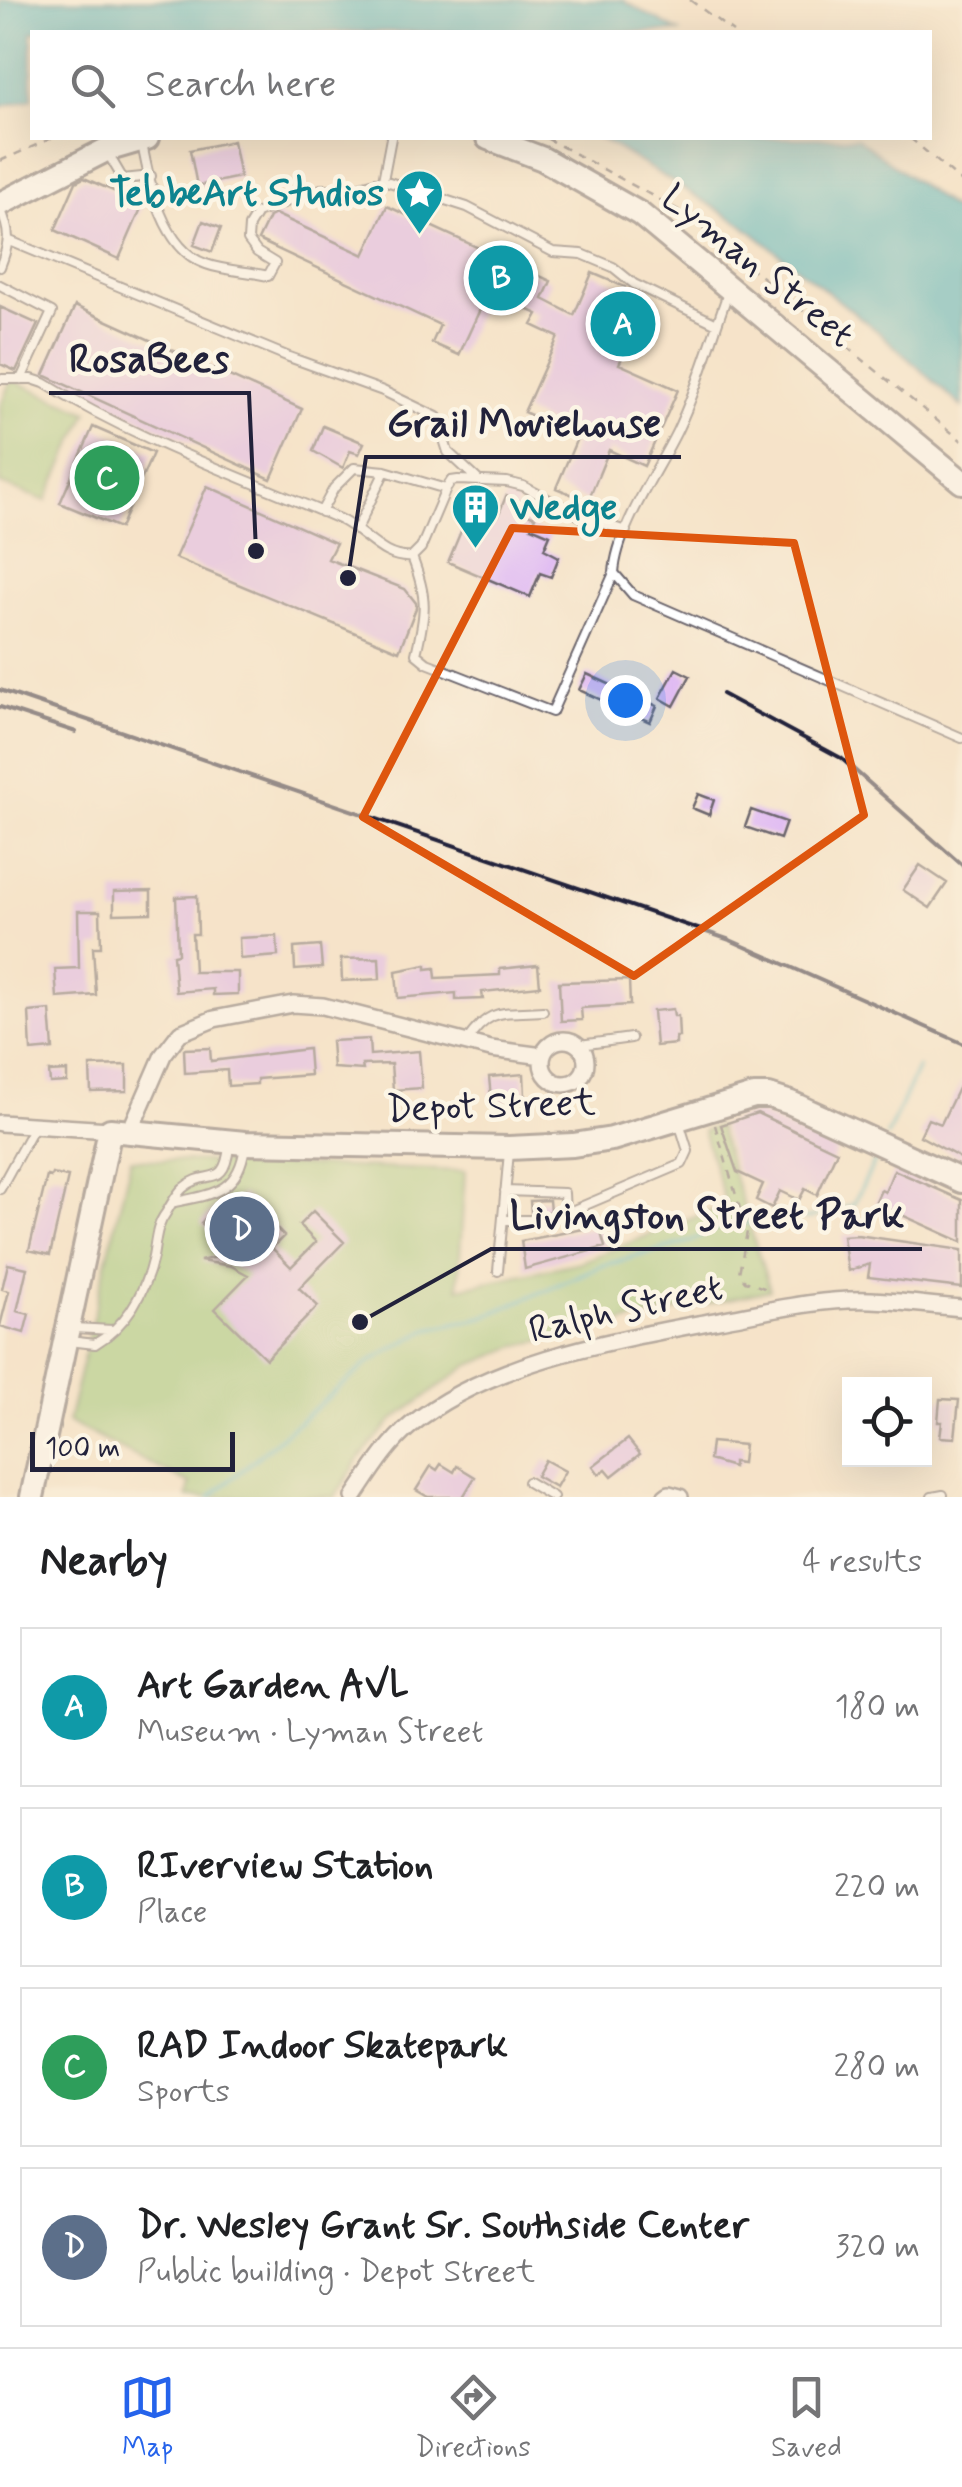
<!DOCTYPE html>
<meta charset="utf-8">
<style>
:root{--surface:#fff;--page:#f2f2f2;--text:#202124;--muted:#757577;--line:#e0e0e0;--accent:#2563eb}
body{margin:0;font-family:Mynerve,sans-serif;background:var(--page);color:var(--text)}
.controls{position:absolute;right:30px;bottom:30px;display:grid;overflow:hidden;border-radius:0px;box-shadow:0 10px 40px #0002}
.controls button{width:90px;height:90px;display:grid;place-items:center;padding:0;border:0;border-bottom:2px solid var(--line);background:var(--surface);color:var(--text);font:50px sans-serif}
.scale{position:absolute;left:30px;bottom:25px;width:205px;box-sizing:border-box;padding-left:10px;border:5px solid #22223b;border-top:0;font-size:28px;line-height:35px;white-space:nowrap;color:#22223b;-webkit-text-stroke:8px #fcf5e5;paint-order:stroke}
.you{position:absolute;left:625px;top:700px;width:35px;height:35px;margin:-25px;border:8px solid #fff;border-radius:50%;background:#1a73e8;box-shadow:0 0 0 15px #1a73e833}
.badge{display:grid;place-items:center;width:65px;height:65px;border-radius:50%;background:var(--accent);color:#fff;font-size:32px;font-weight:700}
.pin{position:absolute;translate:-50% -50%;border:5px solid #fff;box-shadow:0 2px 10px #0006}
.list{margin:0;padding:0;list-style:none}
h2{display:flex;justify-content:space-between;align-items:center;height:130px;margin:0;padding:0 40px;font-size:42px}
h2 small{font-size:32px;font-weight:400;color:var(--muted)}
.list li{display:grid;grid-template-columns:65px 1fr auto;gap:30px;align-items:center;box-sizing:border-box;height:160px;margin:0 20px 20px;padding:0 20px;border:2px solid var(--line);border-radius:0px}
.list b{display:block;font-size:38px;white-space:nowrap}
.list p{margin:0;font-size:32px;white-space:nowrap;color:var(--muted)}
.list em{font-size:32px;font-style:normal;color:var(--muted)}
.icon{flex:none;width:55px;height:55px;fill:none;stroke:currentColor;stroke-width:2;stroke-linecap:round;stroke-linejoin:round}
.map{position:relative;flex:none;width:962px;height:1497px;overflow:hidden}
.search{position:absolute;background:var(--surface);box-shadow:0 10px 40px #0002;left:30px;right:30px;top:30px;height:110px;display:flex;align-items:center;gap:25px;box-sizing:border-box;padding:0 35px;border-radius:0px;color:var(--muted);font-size:38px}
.sheet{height:850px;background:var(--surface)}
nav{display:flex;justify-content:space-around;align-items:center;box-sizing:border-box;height:140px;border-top:2px solid var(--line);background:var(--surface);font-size:28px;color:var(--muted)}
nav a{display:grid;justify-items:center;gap:5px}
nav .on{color:var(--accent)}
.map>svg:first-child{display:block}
.green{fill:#97c777;stroke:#5c7459;stroke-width:2.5}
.water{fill:#44b2c0;stroke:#336a7e;stroke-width:2.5}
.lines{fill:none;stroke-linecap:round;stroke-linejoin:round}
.stream{stroke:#44b2c0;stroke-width:4}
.building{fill:#dbb1f5}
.lane-casing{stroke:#6c666d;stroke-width:12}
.street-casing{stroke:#6c666d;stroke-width:20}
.secondary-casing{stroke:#6c666d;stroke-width:28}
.path{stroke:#6c666d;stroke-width:2.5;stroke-dasharray:8 8;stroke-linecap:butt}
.lane{stroke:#fff;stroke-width:8}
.street{stroke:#fff;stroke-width:15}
.secondary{stroke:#fff;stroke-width:22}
.rail{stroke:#22223b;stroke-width:4}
.marked{fill:none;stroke:#de560e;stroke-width:8;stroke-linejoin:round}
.labels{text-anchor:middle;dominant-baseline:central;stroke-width:9;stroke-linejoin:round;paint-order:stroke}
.culture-label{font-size:38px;font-weight:bold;fill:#0d838f;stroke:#fcf5e5;text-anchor:end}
.street-label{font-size:38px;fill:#22223b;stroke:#fcf5e5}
.leader{fill:none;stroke:#22223b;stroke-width:4}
.callout-dot{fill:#22223b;stroke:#fcf5e5;stroke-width:4}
.callout-label{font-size:40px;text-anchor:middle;font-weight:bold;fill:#22223b;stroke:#fcf5e5;stroke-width:9;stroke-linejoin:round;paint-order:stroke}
</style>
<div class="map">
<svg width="962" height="1497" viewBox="0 0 962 1497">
<rect width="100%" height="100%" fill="#fcf5e5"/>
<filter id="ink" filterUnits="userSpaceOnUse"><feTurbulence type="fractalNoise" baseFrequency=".01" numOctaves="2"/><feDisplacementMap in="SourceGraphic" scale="20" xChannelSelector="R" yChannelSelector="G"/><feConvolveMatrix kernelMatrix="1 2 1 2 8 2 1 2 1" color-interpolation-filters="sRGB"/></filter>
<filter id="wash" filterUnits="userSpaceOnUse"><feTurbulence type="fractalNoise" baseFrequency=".0048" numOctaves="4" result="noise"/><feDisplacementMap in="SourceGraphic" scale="40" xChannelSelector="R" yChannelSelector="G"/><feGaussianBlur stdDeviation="2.25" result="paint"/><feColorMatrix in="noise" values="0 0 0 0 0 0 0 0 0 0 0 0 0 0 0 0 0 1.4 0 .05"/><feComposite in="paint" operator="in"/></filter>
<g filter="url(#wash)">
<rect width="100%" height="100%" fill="#f5e3c9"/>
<path class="green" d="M11,380L88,412L46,501L0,484V406Z
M718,1126L770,1290L517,1346L468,1366L393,1420L361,1456L335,1497H187L190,1484L68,1422L131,1159L465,1171L458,1288L580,1262L726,1205L703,1131Z"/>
<path class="water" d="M0,0H622L679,32H32V99L0,107Z
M600,138H857L962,216V407L881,334L740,223Z"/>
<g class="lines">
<path class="stream" d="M887,1136L918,1067
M210,1497L371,1361L428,1329L483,1317L601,1266L692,1241L722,1225L809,1218L853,1205L879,1153"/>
</g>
<g id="blocks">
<path class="building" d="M233,141L240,177L197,186L190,150Z
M84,178L143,204L119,259L55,230L76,182Z
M387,206L551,281L543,299L574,315L592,273L625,287L614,312L639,322L619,364L678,390L644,466L609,450L588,501L556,488L578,436L524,412L558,337L532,325L538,314L488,292L459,355L432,343L440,325L258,240L269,217L275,214L364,255Z
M203,221L221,228L212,252L194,245Z
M75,306L302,409L271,479L44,375Z
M0,307L38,324L16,371L0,364Z
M323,426L364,443L359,454L350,451L343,468L313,451Z
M93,427L153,453L120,528L60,503Z
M207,486L336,543L328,559L405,589L416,603V608L399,651L175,558Z
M506,496L519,501L516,509L535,517L531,527L550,535L544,549L559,557L551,577L540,573L530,597L448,562L472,505L498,516Z
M676,669L690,676L674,706L660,698Z
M587,674L657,706L650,722L579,690Z
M698,794L714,800L709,815L692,808Z
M751,810L786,822L780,839L745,827Z
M920,865L947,883L930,908L903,890Z
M151,891V913L114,914V892Z
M197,896L198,934H192L194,972H238V994L213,995V989L176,992L173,955L178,954L176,897Z
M78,911H100L101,947H93L96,995L57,998L55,969L79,968Z
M277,936L278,956L240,959L239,938Z
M320,946L322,968L295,970L294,948Z
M379,958L380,979L342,981L341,959Z
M426,965V969L435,968L436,978L500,975V969L538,965L540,986L482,992L483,999L456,1000V993L398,998L396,971Z
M629,980L630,1005L581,1008L582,1020L561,1021L559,982Z
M673,1009L674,1016H678L679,1037H676V1044L656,1046L653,1011Z
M50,1010L53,1049L31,1051L29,1012Z
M369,1039L370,1055L419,1051L422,1088L393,1090L391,1064L362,1065L363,1070L333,1068L331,1041Z
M210,1048L211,1061L308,1049L310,1075L257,1079V1084L228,1086L227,1070L185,1073L184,1049Z
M127,1065V1091L91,1092L90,1066Z
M67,1071V1082L50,1083L49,1072Z
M524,1074L525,1096L502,1101L501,1097L491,1098L489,1077Z
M962,1080V1159L920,1136L928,1119L941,1124Z
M757,1113L837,1151L817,1195L805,1189L799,1200L780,1191L772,1208L756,1200L763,1184L737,1172L721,1125Z
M894,1170L962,1200V1242L875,1203L881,1190L885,1192Z
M52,1174L68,1177L50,1255L29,1250L47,1176L51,1177Z
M242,1194L284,1236L272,1248L291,1267L316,1242L299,1225L313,1211L344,1242L299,1288L318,1306L266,1359L215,1309L248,1275L231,1266L200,1261L233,1253L201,1223L222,1201L229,1207Z
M549,1200L550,1212H531L530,1201Z
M599,1226L605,1247L525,1269L521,1241Z
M857,1235L962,1250V1288L868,1277L870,1264L848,1271L843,1236Z
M8,1264L27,1268L17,1311L29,1314L24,1333L0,1326L9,1291L2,1289Z
M940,1399L959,1400L955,1438L940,1437L942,1422H938Z
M628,1439L640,1454L612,1476L606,1469L599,1474L593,1466Z
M711,1442L744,1445L742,1463L733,1462V1467L709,1460Z
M545,1460L565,1471L556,1487L536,1476Z
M441,1464L454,1472L457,1466L475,1477L463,1497H428L416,1490L431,1466L437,1470Z"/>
</g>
</g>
<g filter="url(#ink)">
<use href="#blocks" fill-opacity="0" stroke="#6c666d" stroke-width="2.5"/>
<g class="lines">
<defs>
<path id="lane" d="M142,143C149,182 163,250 206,264C225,271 248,271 268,276L275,263L257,252L248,240L249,226L257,213L321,189H349L383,180L391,138
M107,152L123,179L151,176
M383,180L467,207L553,252L582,254L613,267L634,284L717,324
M0,208C11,233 10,242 0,267
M10,241L289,357L383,391L437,417L448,452L478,480
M0,285L52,312L21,379
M728,293C711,340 698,387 677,431C657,472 617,528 614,573L633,595L962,738
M0,379H32L44,383C136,440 240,476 339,519C365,531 382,560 412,557L421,548L446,489L451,481L458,480L507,482L523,486L582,517L626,531
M321,512L334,488L354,468L385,471L446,489
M357,529L385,471
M412,557C428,598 426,612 416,654L427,663L552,712L614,573
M466,1042C491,1006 502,1014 543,1011
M580,1045L631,1038
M0,1189L35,1125
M505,1191L564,1193L565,1214
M175,1202C215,1194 239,1191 245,1146
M503,1220H550L682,1164L688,1151L679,1122
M498,1271L509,1152
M73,1328L113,1330
M69,1341L95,1344C127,1325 145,1292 153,1257C156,1241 156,1226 166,1213C170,1206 178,1192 183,1188C208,1167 224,1190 229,1147
M528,1482L553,1497
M932,1497L943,1495"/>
<path id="street" d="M542 1062a22 22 0 1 1 44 0a22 22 0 1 1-44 0Z
M0,1123L110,1130
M130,1131L163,1055L180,1033L214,1019L293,1004L323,1006L491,1049L543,1056
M354,1497C371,1472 387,1445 411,1425C490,1360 620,1339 719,1320C768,1311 821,1298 871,1300C901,1301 932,1306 962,1308
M665,1497L669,1494L680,1497"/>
<path id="secondary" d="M488,138L543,159L640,214L962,482
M0,204L106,150L147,138
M32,1497L110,1130L245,1143L509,1148L573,1145L612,1139L754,1096H769L791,1103L962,1181"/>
</defs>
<use href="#lane" class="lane-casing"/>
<use href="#street" class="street-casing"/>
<use href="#secondary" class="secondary-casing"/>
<path class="path" d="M690,0L733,32
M546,138L684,213L962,441
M910,138L962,182
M0,161L52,138
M715,1125L747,1232L739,1273L745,1281L764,1288L767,1294"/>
<use href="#lane" class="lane"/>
<use href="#street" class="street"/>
<use href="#secondary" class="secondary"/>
<path class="rail" d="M0,690L730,940L962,1043
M722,694L841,758L962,865
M0,707L76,732"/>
</g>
</g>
<path d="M0 0H962V1497H0ZM512,528L794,543L864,815L634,976L363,817Z" fill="#f5e3c9" fill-opacity=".55" fill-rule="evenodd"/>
<path class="marked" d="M512,528L794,543L864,815L634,976L363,817Z"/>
<defs>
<symbol id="sight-pin" viewBox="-11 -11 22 30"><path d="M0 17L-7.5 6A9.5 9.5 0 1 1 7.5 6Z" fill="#0f9aa8" stroke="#fcf5e5"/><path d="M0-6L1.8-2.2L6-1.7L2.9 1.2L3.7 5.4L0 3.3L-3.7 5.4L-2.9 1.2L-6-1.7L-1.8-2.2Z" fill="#fff"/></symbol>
<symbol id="building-pin" viewBox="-11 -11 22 30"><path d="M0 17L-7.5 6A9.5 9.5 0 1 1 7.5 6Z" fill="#0f9aa8" stroke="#fcf5e5"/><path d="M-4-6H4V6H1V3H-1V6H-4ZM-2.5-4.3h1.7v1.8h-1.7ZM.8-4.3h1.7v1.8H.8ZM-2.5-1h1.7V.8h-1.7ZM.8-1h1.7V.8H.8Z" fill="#fff"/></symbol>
</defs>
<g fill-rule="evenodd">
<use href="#sight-pin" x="392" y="166" width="55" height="75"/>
<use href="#building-pin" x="448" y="480" width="55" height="75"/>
</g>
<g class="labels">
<g class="culture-label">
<text x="384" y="194">TebbeArt Studios</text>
<text x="510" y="508" text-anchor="start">Wedge</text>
</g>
<g class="street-label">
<text transform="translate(757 267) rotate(39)">Lyman Street</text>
<text transform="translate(491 1107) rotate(-2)">Depot Street</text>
<text transform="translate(626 1310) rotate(-13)">Ralph Street</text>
</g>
</g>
<path class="leader" d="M256 551L249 393H49M348 578L366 457H681M360 1322L491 1249H922"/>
<g class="callout-dot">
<circle cx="256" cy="551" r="10"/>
<circle cx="348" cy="578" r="10"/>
<circle cx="360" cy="1322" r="10"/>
</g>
<g class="callout-label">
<text x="149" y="372">RosaBees</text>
<text x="524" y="436">Grail Moviehouse</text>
<text x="707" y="1228">Livingston Street Park</text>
</g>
</svg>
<div class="controls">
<button><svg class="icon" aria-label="locate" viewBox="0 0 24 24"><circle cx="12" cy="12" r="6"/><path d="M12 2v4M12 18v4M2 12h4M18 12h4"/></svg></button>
</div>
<div class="scale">100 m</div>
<div class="you"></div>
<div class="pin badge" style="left:623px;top:324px;background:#0f9aa8">A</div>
<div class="pin badge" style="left:501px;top:278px;background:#0f9aa8">B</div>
<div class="pin badge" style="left:107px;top:478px;background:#2e9e5b">C</div>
<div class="pin badge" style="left:242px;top:1229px;background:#5c6f8a">D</div>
<div class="search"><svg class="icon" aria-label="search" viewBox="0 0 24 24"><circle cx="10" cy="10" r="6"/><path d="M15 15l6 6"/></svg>Search here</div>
</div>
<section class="sheet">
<h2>Nearby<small>4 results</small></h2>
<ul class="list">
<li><span class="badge" style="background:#0f9aa8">A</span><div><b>Art Garden AVL</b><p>Museum · Lyman Street</p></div><em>180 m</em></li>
<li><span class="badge" style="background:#0f9aa8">B</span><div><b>RIverview Station</b><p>Place</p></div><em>220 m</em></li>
<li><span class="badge" style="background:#2e9e5b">C</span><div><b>RAD Indoor Skatepark</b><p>Sports</p></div><em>280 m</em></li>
<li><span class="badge" style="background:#5c6f8a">D</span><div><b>Dr. Wesley Grant Sr. Southside Center</b><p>Public building · Depot Street</p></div><em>320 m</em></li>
</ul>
</section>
<nav>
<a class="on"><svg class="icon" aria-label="map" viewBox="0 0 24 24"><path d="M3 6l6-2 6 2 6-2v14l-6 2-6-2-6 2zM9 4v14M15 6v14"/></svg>Map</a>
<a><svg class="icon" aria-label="directions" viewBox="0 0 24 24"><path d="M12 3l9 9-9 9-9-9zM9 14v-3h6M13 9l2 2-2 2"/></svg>Directions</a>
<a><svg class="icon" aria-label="saved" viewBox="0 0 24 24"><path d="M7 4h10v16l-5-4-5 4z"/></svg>Saved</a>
</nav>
